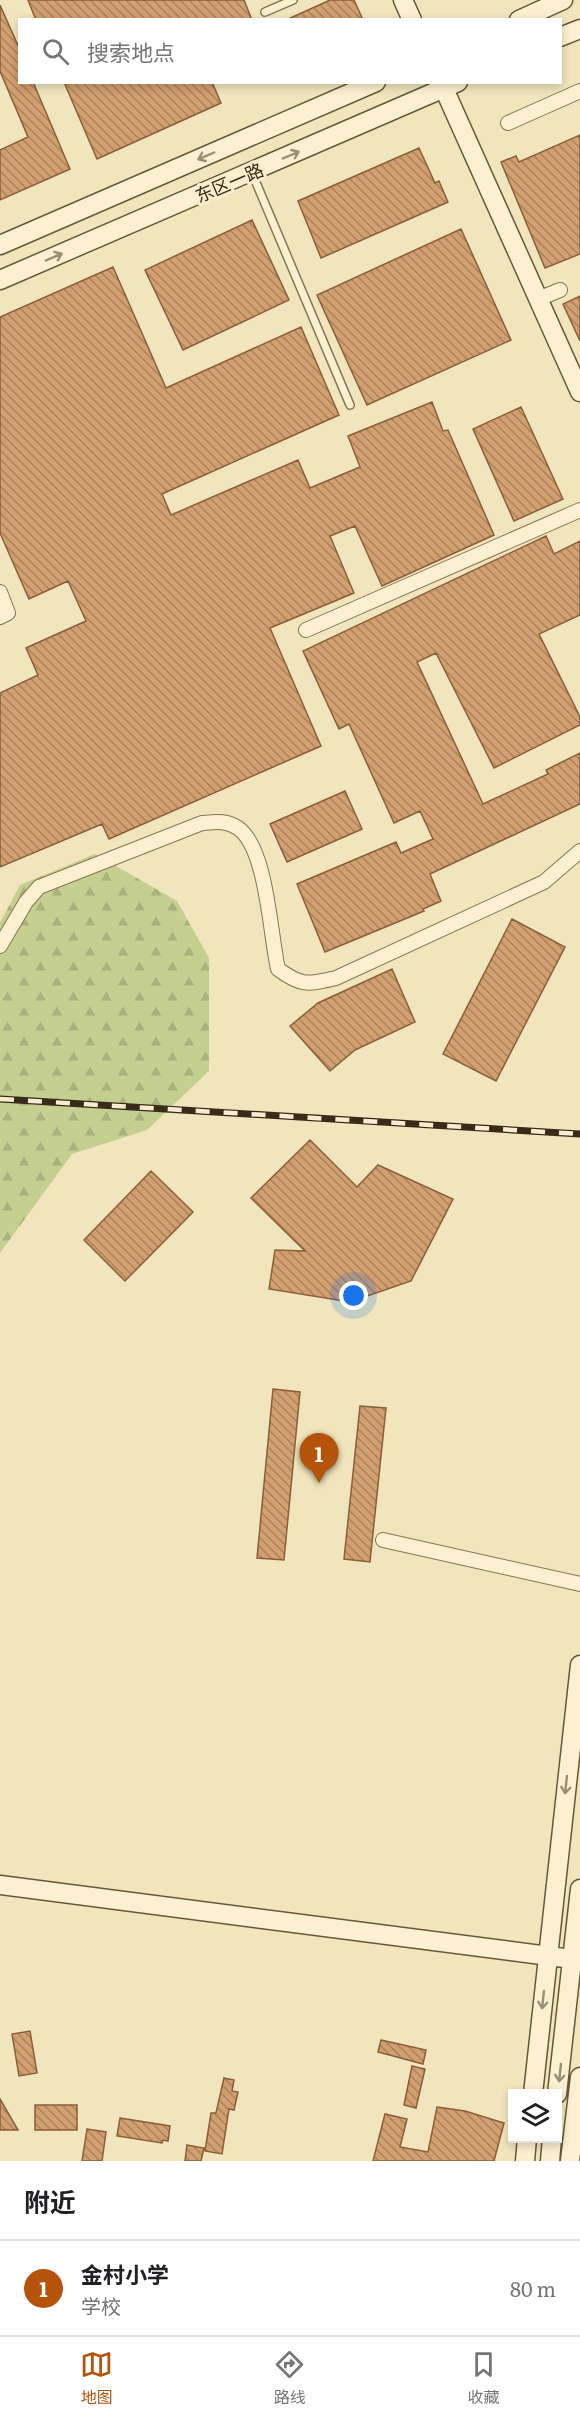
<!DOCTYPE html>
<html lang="zh">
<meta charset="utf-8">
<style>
:root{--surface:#fff;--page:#f2f2f2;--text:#202124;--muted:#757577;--line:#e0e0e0;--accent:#b45309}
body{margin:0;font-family:Literata,"Noto Sans SC",serif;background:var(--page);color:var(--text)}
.controls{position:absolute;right:18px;bottom:18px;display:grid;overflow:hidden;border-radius:0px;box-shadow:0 3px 9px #0003}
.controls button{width:54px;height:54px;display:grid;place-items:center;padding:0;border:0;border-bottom:2px solid var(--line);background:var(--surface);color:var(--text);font:30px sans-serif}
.you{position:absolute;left:354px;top:1296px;width:21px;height:21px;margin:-15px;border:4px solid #fff;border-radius:50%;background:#1a73e8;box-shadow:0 0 0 9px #1a73e833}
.badge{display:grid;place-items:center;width:39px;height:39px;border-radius:50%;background:var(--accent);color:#fff;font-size:20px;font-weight:700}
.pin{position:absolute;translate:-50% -50px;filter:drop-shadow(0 2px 3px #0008)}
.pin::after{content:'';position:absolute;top:32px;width:21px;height:18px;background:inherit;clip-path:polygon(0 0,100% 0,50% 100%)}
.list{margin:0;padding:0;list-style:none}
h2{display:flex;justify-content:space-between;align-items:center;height:78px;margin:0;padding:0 24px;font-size:26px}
h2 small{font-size:20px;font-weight:400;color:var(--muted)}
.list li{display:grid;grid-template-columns:39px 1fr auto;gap:18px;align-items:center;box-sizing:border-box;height:96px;padding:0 24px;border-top:2px solid var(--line)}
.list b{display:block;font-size:22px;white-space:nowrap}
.list p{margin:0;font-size:20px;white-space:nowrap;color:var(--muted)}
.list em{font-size:20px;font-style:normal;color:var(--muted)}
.icon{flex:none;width:33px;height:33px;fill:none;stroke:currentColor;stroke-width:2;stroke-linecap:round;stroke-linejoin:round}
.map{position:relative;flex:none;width:580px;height:2161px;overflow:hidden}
.search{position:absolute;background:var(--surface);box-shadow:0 3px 9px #0003;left:18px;right:18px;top:18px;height:66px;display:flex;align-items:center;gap:15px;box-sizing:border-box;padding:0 21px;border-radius:0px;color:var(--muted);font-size:22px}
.sheet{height:174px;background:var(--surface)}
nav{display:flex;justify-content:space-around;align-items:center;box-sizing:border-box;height:84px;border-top:2px solid var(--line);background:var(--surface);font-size:16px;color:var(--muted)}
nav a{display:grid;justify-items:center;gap:3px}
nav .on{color:var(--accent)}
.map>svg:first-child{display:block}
.forest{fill:url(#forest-firs)}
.building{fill:url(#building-back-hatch);stroke:#8a5f39;stroke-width:1.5}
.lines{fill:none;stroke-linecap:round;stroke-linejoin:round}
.lane-casing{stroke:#8a7455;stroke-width:10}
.street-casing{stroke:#8a7455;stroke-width:16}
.secondary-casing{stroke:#6b5538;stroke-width:21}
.lane{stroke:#fbf1d0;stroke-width:7}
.street{stroke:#fbf1d0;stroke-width:14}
.secondary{stroke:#fbf1d0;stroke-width:18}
.rail-casing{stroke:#382b1b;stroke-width:7}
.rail{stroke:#f8eecd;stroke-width:4.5;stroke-dasharray:14;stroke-linecap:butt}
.oneway{stroke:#9a8e76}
.labels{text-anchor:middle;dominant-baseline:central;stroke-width:6;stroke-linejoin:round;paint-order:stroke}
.street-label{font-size:18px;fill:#382b1b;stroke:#f8eecd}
</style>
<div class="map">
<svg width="580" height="2161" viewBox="0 0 580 2161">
<defs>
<pattern id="forest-firs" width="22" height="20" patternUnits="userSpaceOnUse" patternTransform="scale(1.5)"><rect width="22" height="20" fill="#c4cf90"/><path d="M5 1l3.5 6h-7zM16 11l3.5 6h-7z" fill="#a9b27c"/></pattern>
<pattern id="building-back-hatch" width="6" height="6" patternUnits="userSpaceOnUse" patternTransform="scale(1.5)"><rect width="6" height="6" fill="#d29f70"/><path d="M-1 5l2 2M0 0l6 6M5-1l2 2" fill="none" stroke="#ab825b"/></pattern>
</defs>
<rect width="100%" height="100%" fill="#f1e5bd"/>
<path class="forest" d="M95,854L177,901L209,958V1071L147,1130L72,1154L0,1253V923L20,885Z"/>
<path class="building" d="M28,0H244L252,20H36Z
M330,0H354L363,20H286Z
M0,5L20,50V82H33L70,169L0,200V150L28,137L0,71Z
M64,82H212L221,103L97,159Z
M580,135V254L545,268L501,162L516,156L519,162Z
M419,148L435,183L439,181L448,202L321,258L298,201Z
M252,220L289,300L183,350L145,270Z
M461,229L511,340L367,405L317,295Z
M113,267L166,388L301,327L339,415L162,494L171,515L298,460L310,488L360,467L348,436L432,402L443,431L448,430L494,535L382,586L355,526L330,536L354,593L270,628L321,746L109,839L102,824L0,867V693L38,675L26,648L86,621L68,581L29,599L0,533V317Z
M580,296V341L563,304Z
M521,407L563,499L514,521L473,429Z
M546,536L554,554L580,541V615L539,634L580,717V725L494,768L436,653L417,662L483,804L548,774L546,770L580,753V804L430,874L441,901L423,909L424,911L325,952L297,884L396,842L401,853L433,839L420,811L394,823L349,724L339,729L303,651Z
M345,791L362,829L287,862L270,824Z
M512,919L565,947L496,1081L443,1054Z
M392,969L415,1022L355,1050L330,1071L290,1026L318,1003Z
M310,1140L357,1187L378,1165L453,1199L411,1281L350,1302L269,1289L275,1250L305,1251L251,1198Z
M151,1171L193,1212L125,1281L84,1240Z
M273,1389L300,1392L284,1560L257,1558Z
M360,1406L386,1408L370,1562L344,1559Z
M30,2031L37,2073L19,2076L12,2034Z
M381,2040L426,2050L423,2064L378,2052Z
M412,2066L425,2069L416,2108L404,2105Z
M224,2078L234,2080L232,2091L238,2092L234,2110L229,2109L222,2154L205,2151L211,2113H216Z
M0,2099L18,2130H0Z
M35,2105H77V2130H35Z
M437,2107L465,2111L504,2123L494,2161H373L385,2114L407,2119L400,2147L428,2152Z
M120,2118L170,2126L168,2141L163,2140L162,2143L117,2136Z
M87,2129L106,2132L102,2161H82Z
M187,2145L204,2148L201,2161H185Z"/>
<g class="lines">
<defs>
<path id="lane" d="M265,12L293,0
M252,173L350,405"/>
<path id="street" d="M508,123L580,91
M538,299L560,290
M0,592L8,613L0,617
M306,630L580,510
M0,946L26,902L39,887L202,823C215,822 226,820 238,828C267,848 270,934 278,969C302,987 309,984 336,978L544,882L580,851
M383,1540L580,1584"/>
<path id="secondary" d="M403,0L412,20
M519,20L563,0
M560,37L580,29
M441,82L580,392
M0,245L376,82
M0,280L458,82
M0,1885L580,1960
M533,2094L580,1665
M557,2094L580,1889
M525,2161L527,2138
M550,2161L552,2138
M570,2161L580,2077"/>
</defs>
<use href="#lane" class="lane-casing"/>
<use href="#street" class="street-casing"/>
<use href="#secondary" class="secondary-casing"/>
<use href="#lane" class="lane"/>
<use href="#street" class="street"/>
<use href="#secondary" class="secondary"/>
<defs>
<path id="rail" d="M0,1099L580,1134"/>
</defs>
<use href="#rail" class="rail-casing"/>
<use href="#rail" class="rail"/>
</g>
<defs><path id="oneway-shaft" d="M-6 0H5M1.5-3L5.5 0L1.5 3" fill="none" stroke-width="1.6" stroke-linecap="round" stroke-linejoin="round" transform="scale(1.5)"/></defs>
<g class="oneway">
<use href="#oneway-shaft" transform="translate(291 155) rotate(-23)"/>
<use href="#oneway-shaft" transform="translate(206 156) rotate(157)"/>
<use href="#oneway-shaft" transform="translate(54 257) rotate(-23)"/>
<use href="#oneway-shaft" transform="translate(566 1785) rotate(96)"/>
<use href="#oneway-shaft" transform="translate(543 2000) rotate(96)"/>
<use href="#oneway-shaft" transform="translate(560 2073) rotate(96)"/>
</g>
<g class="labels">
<g class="street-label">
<text transform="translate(229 182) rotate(-23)">东区一路</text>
</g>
</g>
</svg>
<div class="controls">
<button><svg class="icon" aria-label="layers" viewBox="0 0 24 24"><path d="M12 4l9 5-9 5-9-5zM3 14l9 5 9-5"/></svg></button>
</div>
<div class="you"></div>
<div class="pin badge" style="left:319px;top:1483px">1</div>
<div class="search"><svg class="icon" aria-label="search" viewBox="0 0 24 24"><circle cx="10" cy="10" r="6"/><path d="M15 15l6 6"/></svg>搜索地点</div>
</div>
<section class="sheet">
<h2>附近<small></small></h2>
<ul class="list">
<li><span class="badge">1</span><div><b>金村小学</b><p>学校</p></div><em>80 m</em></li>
</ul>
</section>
<nav>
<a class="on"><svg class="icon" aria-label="map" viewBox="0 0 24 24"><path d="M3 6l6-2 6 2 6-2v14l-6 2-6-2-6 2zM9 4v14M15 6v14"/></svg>地图</a>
<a><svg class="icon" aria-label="directions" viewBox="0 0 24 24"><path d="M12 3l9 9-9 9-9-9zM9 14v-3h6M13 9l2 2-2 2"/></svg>路线</a>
<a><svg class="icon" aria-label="saved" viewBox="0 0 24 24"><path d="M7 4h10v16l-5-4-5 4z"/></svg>收藏</a>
</nav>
